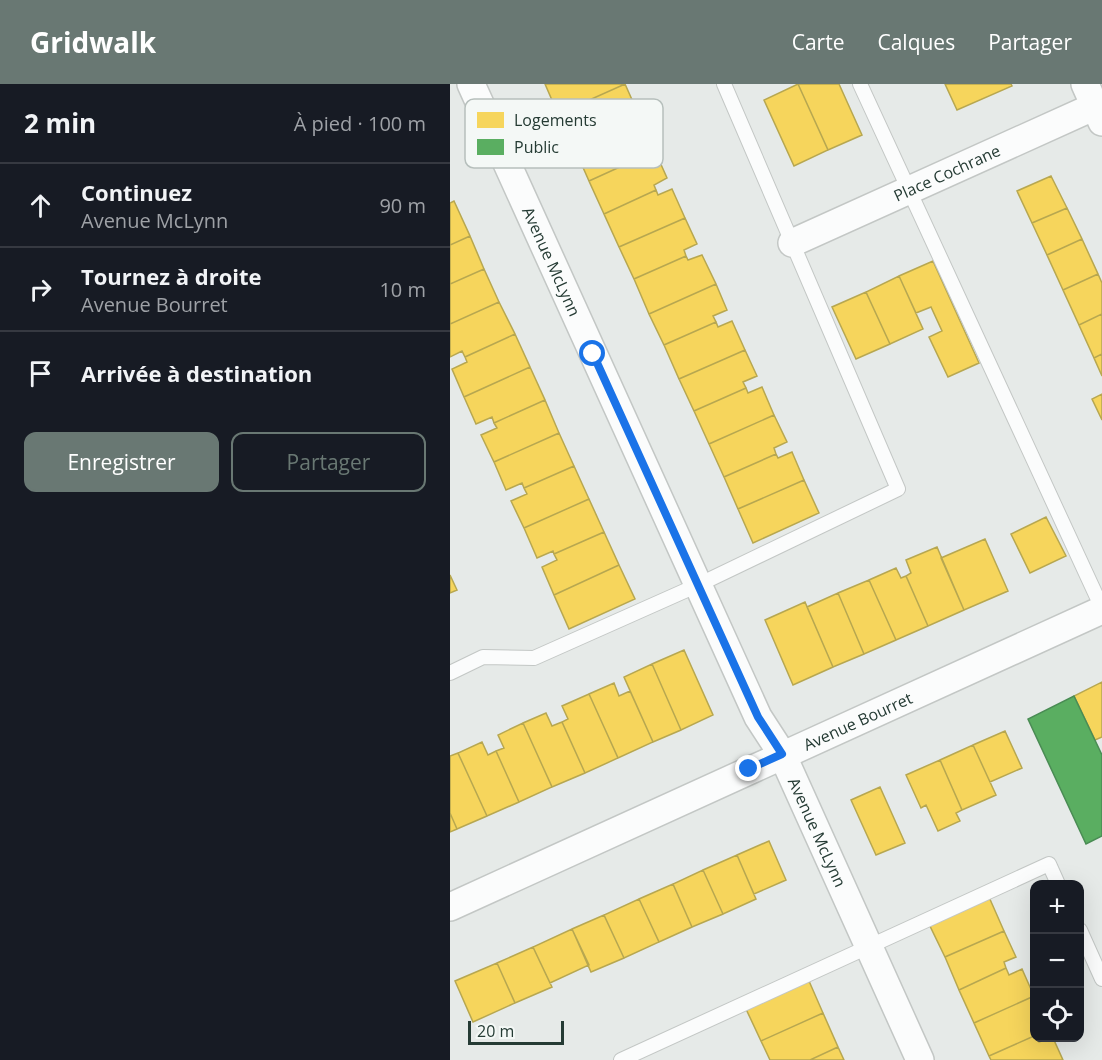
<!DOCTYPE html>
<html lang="fr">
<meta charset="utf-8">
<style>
:root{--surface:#171b24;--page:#20242c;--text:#f1f3f6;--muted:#9ea1a6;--line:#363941;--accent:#697873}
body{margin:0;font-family:"Open Sans",sans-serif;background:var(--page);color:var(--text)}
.controls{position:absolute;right:18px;bottom:18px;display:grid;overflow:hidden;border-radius:12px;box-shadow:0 6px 24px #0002}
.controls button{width:54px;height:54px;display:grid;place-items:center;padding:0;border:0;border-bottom:2px solid var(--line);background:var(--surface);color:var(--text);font:30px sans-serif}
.scale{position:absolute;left:18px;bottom:15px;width:96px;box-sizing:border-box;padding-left:6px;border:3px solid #253b34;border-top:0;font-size:16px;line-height:21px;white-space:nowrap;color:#253b34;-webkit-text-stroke:4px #f4f8f6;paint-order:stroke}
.stop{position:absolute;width:18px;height:18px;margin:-14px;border:4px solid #1a73e8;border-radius:50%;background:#fff}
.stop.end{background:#1a73e8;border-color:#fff;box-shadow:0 2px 6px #0008}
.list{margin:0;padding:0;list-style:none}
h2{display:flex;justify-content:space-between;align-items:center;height:78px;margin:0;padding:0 24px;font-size:26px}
h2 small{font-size:20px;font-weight:400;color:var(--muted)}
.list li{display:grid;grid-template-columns:39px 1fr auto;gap:18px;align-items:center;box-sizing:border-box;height:84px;padding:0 24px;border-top:2px solid var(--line)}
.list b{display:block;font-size:22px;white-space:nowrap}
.list p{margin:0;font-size:20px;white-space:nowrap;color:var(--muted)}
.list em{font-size:20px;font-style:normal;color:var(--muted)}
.actions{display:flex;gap:12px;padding:18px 24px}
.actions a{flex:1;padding:14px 0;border:2px solid var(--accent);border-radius:12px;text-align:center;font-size:21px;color:var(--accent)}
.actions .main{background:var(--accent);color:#fff}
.icon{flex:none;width:33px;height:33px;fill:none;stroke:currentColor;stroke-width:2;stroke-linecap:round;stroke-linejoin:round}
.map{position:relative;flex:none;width:652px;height:976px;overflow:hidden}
header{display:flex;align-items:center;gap:36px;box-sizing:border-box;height:84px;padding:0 30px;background:var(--accent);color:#fff}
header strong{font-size:28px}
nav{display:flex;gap:33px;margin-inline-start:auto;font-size:21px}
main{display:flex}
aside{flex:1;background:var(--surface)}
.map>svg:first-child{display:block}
.homes{fill:#f6d55c;stroke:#b7a750;stroke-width:1.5}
.public{fill:#5aae61;stroke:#4a8c54;stroke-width:1.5}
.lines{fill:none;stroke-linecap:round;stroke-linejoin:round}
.lane-casing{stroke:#c3c7c5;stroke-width:16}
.street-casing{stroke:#c3c7c5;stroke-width:30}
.lane{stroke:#fbfcfc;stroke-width:14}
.street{stroke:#fbfcfc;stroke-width:27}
.route{stroke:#1a73e8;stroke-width:8}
.labels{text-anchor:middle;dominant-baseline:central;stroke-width:6;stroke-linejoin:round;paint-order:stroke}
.street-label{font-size:16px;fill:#253b34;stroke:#f4f8f6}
.key{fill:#f4f8f6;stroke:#b6bfbc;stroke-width:1.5}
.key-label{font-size:16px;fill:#253b34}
</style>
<header>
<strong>Gridwalk</strong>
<nav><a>Carte</a><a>Calques</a><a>Partager</a></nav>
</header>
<main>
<aside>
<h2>2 min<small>À pied · 100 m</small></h2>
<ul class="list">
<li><svg class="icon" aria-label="ahead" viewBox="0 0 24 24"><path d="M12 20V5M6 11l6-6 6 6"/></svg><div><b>Continuez</b><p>Avenue McLynn</p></div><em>90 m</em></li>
<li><svg class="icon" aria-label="right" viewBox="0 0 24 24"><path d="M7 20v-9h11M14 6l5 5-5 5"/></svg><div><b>Tournez à droite</b><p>Avenue Bourret</p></div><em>10 m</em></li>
<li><svg class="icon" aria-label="arrive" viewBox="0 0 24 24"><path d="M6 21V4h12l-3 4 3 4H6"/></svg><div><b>Arrivée à destination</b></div></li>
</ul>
<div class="actions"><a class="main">Enregistrer</a><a>Partager</a></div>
</aside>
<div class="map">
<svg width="652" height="976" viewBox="0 0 652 976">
<rect width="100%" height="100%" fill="#e6eae8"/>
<path class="homes" d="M95,0H175L108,30Z
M175,0L187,27L173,34L176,39L124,63L108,30Z
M348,0H389L412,51L378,66Z
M348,0L378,66L344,82L314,16Z
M495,0H561L562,2L507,26Z
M176,39L179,45L192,39L205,67L139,97L124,63Z
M205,67L217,94L204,101L206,106L154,130L139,97Z
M601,92L617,124L582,139L567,107Z
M222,105L235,134L169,163L154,130L206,106L208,111Z
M4,117L20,152L0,161V119Z
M617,124L632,155L597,171L582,139Z
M235,134L247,160L234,166L236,172L184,195L169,163Z
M20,152L34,185L0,200V161Z
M632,155L648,190L613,206L597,171Z
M252,171L266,200L199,230L184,195L236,172L238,176Z
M483,177L529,279L498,293L479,253L492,247L481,223L466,229L449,192Z
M34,185L49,218L0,240V200Z
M648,190L652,199V230L629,241L613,206Z
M449,192L473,245L440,260L416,208Z
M266,200L277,226L263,232L266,238L214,261L199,230Z
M416,208L440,260L406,275L382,223Z
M49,218L65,250L15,273L12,267L0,273V240Z
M652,230V270L644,274L629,241Z
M282,237L295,266L229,295L214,261L266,238L268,243Z
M65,250L80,283L14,313L2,285L17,278L15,273Z
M295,266L307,292L293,298L296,304L244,327L229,295Z
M652,270V292L644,274Z
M80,283L95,316L44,339L42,333L26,340L14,313Z
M312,303L324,331L259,360L244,327L296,304L298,309Z
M652,310V336L642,315Z
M95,316L109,349L44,378L31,351L47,344L44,339Z
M324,331L337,358L324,364L326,370L274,393L259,360Z
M109,349L124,382L74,404L72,399L56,406L44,378Z
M342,368L354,396L288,425L274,393L326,370L328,374Z
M124,382L139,415L74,444L61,417L77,410L74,404Z
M354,396L369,429L303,459L288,425Z
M139,415L154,448L104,470L103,467L87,474L74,444Z
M596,433L616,472L580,489L561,450Z
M154,448L169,481L104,511L92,483L107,476L104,470Z
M535,455L558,507L514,526L491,474Z
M487,463L514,526L478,542L456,492L461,489L456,476Z
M169,481L185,515L119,545L104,511Z
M446,484L451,494L456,492L478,542L446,556L419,496Z
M0,491L7,506L0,509Z
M419,496L446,556L414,570L388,509Z
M388,509L414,570L383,583L357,523Z
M355,518L383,583L343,601L315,536Z
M234,566L263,631L231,646L202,580Z
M202,580L231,646L203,658L174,593Z
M652,598V653L645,656L624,612Z
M164,599L169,612L180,607L203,658L168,674L139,610Z
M139,610L168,674L135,689L112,638L118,635L112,622Z
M96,629L102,642L112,638L135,689L102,703L73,639Z
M73,639L102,703L69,718L46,667L54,664L48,651Z
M555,647L572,684L540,698L523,661Z
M32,658L38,671L46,667L69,718L37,732L8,669Z
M523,661L546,711L512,726L490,676Z
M8,669L37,732L7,745L0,729V672Z
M490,676L512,726L506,729L510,737L488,747L476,721L471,724L456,691Z
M430,703L455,759L426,771L401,716Z
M0,729L7,745L0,748Z
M319,757L336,796L304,810L287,771Z
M287,771L306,815L273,830L253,786Z
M253,786L273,830L242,843L223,800Z
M223,800L242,843L209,858L189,815Z
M539,813L554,847L495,873L479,840Z
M189,815L209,858L174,874L154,831Z
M154,831L174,874L141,888L122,845Z
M122,845L139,881L100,899L83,863Z
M554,847L566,873L554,878L556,884L509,906L495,873Z
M83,863L102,903L65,919L47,879Z
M47,879L65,919L23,938L5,897Z
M556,884L559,891L572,885L584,912L524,939L509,906Z
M359,897L373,929L311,957L296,925Z
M584,912V952L539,972L524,939Z
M373,929L388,963L360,976H320L311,957Z
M584,952L589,958L603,954L613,976H541L539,972Z
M388,963L394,976H360Z"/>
<path class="public" d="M624,612L652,671V752L636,760L578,635Z"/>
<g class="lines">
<defs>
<path id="lane" d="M410,0L652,524
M0,589L33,573L84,574L248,501L448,405L274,0
M630,846L652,895
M171,976L599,780L608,800"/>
<g id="street">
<path id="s1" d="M21,0L308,633L332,670L470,976"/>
<path d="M635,0L652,38"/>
<path id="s2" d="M342,159L652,19"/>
<path id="s3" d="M0,823L652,526"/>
</g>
</defs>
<use href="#lane" class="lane-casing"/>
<use href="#street" class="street-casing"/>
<use href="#lane" class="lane"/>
<use href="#street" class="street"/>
</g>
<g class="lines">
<path class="route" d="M143,270L308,633L332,670L299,685"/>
</g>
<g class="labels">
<g class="street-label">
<text stroke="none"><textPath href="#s2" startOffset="170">Place Cochrane</textPath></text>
<text stroke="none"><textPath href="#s1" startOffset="195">Avenue McLynn</textPath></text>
<text stroke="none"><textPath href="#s3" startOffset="448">Avenue Bourret</textPath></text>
<text stroke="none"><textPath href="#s1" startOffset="825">Avenue McLynn</textPath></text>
</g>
</g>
<rect x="15" y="15" width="198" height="69" rx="9" class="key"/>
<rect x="27" y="28" width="27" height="16" fill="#f6d55c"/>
<rect x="27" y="55" width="27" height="16" fill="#5aae61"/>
<g class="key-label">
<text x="64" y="42">Logements</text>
<text x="64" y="69">Public</text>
</g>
</svg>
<div class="controls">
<button>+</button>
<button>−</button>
<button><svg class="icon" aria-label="locate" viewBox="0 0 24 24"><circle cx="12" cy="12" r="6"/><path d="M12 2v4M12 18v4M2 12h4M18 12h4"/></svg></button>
</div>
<div class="scale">20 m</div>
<div class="stop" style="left:143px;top:270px"></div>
<div class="stop end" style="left:299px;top:685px"></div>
</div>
</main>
